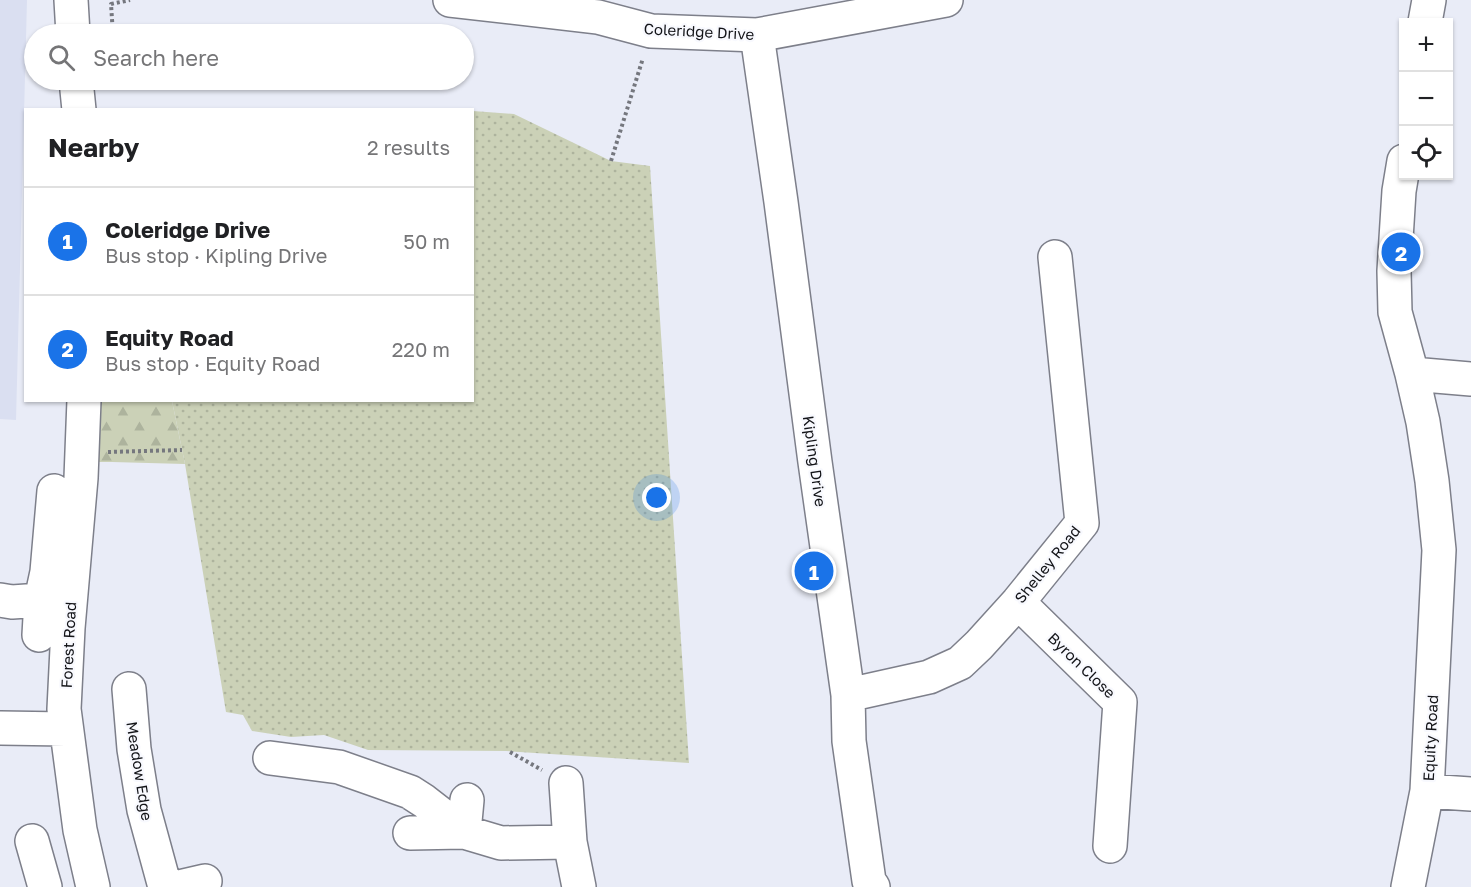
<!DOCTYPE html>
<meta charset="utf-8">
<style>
:root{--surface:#fff;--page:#f6f6f6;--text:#202124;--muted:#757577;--line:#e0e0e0;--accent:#1a73e8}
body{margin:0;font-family:"Golos Text",sans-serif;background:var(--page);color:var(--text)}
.controls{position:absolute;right:18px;top:18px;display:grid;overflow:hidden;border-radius:0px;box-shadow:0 2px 4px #0004}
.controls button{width:54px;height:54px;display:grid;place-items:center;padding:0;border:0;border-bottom:2px solid var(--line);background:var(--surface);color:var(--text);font:30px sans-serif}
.you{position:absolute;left:657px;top:498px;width:21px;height:21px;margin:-15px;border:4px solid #fff;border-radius:50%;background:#1a73e8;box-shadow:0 0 0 9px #1a73e833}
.badge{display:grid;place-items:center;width:39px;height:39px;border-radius:50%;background:var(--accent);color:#fff;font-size:20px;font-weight:700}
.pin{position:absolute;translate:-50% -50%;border:3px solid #fff;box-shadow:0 2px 6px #0006}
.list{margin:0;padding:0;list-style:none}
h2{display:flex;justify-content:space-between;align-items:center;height:78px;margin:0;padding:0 24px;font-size:26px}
h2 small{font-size:20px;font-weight:400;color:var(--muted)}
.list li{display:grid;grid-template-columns:39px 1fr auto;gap:18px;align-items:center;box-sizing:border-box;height:108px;padding:0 24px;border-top:2px solid var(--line)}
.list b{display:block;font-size:22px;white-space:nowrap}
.list p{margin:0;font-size:20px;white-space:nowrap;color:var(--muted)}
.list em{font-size:20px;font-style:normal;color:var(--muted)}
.icon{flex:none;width:33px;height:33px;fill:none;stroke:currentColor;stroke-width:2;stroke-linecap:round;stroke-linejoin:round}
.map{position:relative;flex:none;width:1471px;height:887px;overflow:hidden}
.search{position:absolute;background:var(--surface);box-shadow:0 2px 4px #0004;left:24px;top:24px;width:450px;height:66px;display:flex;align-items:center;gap:15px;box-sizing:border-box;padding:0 21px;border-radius:33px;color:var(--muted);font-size:22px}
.panel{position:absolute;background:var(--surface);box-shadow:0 2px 4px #0004;left:24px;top:108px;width:450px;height:294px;border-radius:0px}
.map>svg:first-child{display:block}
.built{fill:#dadff1}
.forest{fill:url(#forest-firs)}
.park{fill:url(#park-dots)}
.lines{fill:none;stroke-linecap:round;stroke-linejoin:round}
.minor-casing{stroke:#7d7f8a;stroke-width:36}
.path{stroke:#75777e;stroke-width:4;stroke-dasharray:3 3;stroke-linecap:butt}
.minor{stroke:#fff;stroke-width:33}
.labels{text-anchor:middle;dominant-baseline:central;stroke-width:4.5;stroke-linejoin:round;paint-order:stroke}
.street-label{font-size:15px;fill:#131418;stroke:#f8f9fe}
</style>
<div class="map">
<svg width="1471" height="887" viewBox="0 0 1471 887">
<defs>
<pattern id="forest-firs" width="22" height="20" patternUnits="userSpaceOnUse" patternTransform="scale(1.5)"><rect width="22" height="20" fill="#cbd1b7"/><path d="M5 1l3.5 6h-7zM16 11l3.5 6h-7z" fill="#adb39d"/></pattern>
<pattern id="park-dots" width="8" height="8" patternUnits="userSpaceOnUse" patternTransform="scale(1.5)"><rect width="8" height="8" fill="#cbd1b7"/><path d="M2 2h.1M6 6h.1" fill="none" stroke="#adb39d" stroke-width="1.8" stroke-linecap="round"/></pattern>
</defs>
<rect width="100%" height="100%" fill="#e9ecf7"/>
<path class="built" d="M0,0H27L16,420L0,419Z"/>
<path class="forest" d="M84,401H172L185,464L112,462H81Z"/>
<path class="park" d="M473,111L514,114L611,161L650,166L689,763L506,751L368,750L324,735L291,737L252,731L243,715L226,712L185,464L172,401L472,400Z"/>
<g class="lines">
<defs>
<path id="minor" d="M71,0L73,34
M450,0L598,17L651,31L757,35L946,0
M1425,22L1429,0
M757,35L781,202L815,462L848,695L849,741L869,881L873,887
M76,80L79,110
M1404,161L1399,191L1394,271L1395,312L1412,374L1423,422L1432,481L1439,550L1427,791L1408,887
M1412,374L1471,379
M84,400L81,478L68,628L64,709L80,830L93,887
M0,600L12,602L41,600
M1018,602L1120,702L1110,846
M39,635L41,600L47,572L54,491
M129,689L134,749L144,810L165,887
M848,695L929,677L960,663L979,645L1018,602L1082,523L1055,257
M0,728L66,729
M270,758L339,767L410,792L424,801L464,832
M566,783L570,842
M1427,791L1471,794
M464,832L467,800
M410,833L464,832L501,843L570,842L579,887
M32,841L45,887
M179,887L205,881"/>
</defs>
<use href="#minor" class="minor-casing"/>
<path class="path" d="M113,34L111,4L130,0
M611,161L643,58
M108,452L182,450
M510,752L542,770"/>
<use href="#minor" class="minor"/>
</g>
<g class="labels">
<g class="street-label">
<text transform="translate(699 31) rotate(3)">Coleridge Drive</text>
<text transform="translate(815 461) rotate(82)">Kipling Drive</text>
<text transform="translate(1047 564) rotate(-51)">Shelley Road</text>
<text transform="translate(68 645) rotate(-87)">Forest Road</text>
<text transform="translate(1082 665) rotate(44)">Byron Close</text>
<text transform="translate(1430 738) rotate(-87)">Equity Road</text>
<text transform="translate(140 771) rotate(81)">Meadow Edge</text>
</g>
</g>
</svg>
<div class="controls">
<button>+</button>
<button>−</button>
<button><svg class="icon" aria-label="locate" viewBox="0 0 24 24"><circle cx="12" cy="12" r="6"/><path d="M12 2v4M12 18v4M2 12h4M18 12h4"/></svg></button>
</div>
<div class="you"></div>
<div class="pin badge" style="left:814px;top:571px">1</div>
<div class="pin badge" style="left:1401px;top:252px">2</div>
<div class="search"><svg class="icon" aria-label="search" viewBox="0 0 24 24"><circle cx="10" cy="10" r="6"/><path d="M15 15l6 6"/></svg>Search here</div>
<section class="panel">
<h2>Nearby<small>2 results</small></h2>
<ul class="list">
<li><span class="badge">1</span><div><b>Coleridge Drive</b><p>Bus stop · Kipling Drive</p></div><em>50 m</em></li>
<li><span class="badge">2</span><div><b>Equity Road</b><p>Bus stop · Equity Road</p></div><em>220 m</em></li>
</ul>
</section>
</div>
